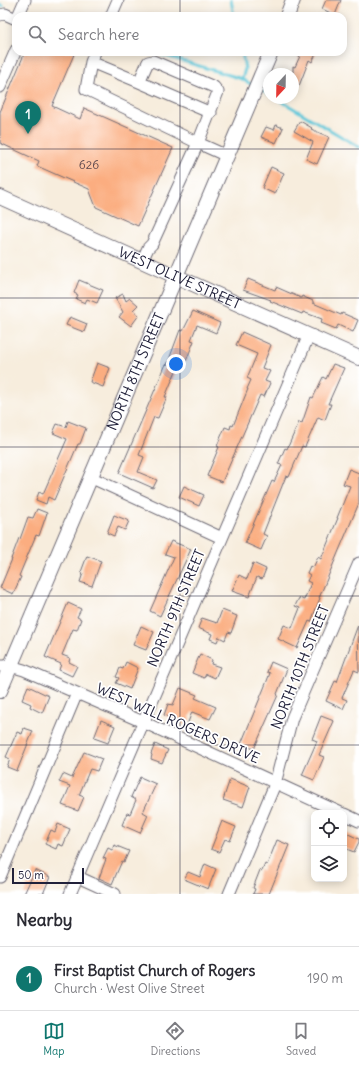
<!DOCTYPE html>
<meta charset="utf-8">
<style>
:root{--surface:#fff;--page:#f7f7f7;--text:#2b2b33;--muted:#7c7c81;--line:#e1e1e2;--accent:#0f766e}
body{margin:0;font-family:Delius,sans-serif;background:var(--page);color:var(--text)}
.controls{position:absolute;right:12px;bottom:12px;display:grid;overflow:hidden;border-radius:8px;box-shadow:0 2px 10px #0003}
.controls button{width:36px;height:36px;display:grid;place-items:center;padding:0;border:0;border-bottom:1px solid var(--line);background:var(--surface);color:var(--text);font:20px sans-serif}
.compass{position:absolute;left:263px;top:68px;width:36px;height:36px;border-radius:50%;background:var(--surface);box-shadow:0 2px 10px #0003;rotate:202deg}
.scale{position:absolute;left:12px;bottom:10px;width:72px;box-sizing:border-box;padding-left:4px;border:2px solid #22223b;border-top:0;font-size:11px;line-height:14px;white-space:nowrap;color:#22223b;-webkit-text-stroke:3px #fff;paint-order:stroke}
.you{position:absolute;left:176px;top:364px;width:14px;height:14px;margin:-10px;border:3px solid #fff;border-radius:50%;background:#1a73e8;box-shadow:0 0 0 6px #1a73e833}
.badge{display:grid;place-items:center;width:26px;height:26px;border-radius:50%;background:var(--accent);color:#fff;font-size:13px;font-weight:700}
.pin{position:absolute;translate:-50% -33px;filter:drop-shadow(0 1px 2px #0008)}
.pin::after{content:'';position:absolute;top:21px;width:14px;height:12px;background:inherit;clip-path:polygon(0 0,100% 0,50% 100%)}
.list{margin:0;padding:0;list-style:none}
h2{display:flex;justify-content:space-between;align-items:center;height:52px;margin:0;padding:0 16px;font-size:17px}
h2 small{font-size:13px;font-weight:400;color:var(--muted)}
.list li{display:grid;grid-template-columns:26px 1fr auto;gap:12px;align-items:center;box-sizing:border-box;height:64px;padding:0 16px;border-top:1px solid var(--line)}
.list b{display:block;font-size:15px;white-space:nowrap}
.list p{margin:0;font-size:13px;white-space:nowrap;color:var(--muted)}
.list em{font-size:13px;font-style:normal;color:var(--muted)}
.icon{flex:none;width:22px;height:22px;fill:none;stroke:currentColor;stroke-width:2;stroke-linecap:round;stroke-linejoin:round}
.map{position:relative;flex:none;width:359px;height:894px;overflow:hidden}
.search{position:absolute;background:var(--surface);box-shadow:0 2px 10px #0003;left:12px;right:12px;top:12px;height:44px;display:flex;align-items:center;gap:10px;box-sizing:border-box;padding:0 14px;border-radius:12px;color:var(--muted);font-size:15px}
.sheet{height:116px;background:var(--surface)}
nav{display:flex;justify-content:space-around;align-items:center;box-sizing:border-box;height:56px;border-top:1px solid var(--line);background:var(--surface);font-size:11px;color:var(--muted)}
nav a{display:grid;justify-items:center;gap:2px}
nav .on{color:var(--accent)}
.map>svg:first-child{display:block}
.lines{fill:none;stroke-linecap:round;stroke-linejoin:round}
.stream{stroke:#5dc7d9;stroke-width:3}
.building{fill:#fbad80}
.minor-casing{stroke:#6d6974;stroke-width:13}
.major-casing{stroke:#6d6974;stroke-width:16}
.minor{stroke:#fff;stroke-width:11}
.major{stroke:#fff;stroke-width:14}
.grid{fill:none;stroke:#22223b;stroke-width:1;stroke-opacity:0.55}
.labels{text-anchor:middle;dominant-baseline:central;stroke-width:3.5;stroke-linejoin:round;paint-order:stroke}
.number-label{font-size:12px;fill:#58454c}
.street-label{font-size:14px;fill:#22223b;stroke:#fff}
</style>
<div class="map">
<svg width="359" height="894" viewBox="0 0 359 894">
<rect width="100%" height="100%" fill="#fff"/>
<filter id="ink" filterUnits="userSpaceOnUse"><feTurbulence type="fractalNoise" baseFrequency=".025" numOctaves="2"/><feDisplacementMap in="SourceGraphic" scale="8" xChannelSelector="R" yChannelSelector="G"/><feConvolveMatrix kernelMatrix="1 2 1 2 8 2 1 2 1" color-interpolation-filters="sRGB"/></filter>
<filter id="wash" filterUnits="userSpaceOnUse"><feTurbulence type="fractalNoise" baseFrequency=".012" numOctaves="4" result="noise"/><feDisplacementMap in="SourceGraphic" scale="16" xChannelSelector="R" yChannelSelector="G"/><feGaussianBlur stdDeviation="0.9" result="paint"/><feColorMatrix in="noise" values="0 0 0 0 0 0 0 0 0 0 0 0 0 0 0 0 0 1.4 0 .05"/><feComposite in="paint" operator="in"/></filter>
<g filter="url(#wash)">
<rect width="100%" height="100%" fill="#f7eddd"/>
<g class="lines">
<path class="stream" d="M231,0L234,16
M0,5L3,6
M153,52L239,78L253,85
M242,52L245,69L242,79
M262,90L269,94
M276,98L359,147"/>
</g>
<g id="blocks">
<path class="building" d="M326,0H341L335,15L322,9Z
M25,52H75L52,106L80,119L84,108L173,148L138,226L96,207L89,189L37,166L39,161L0,143V112Z
M291,52H317L312,62L309,60L299,86L293,84V66L295,67L300,56Z
M300,121L312,128L311,129L329,137L317,164L306,159L313,142L294,131Z
M276,125L283,128L276,143L261,137L266,127L274,130Z
M271,167L284,173L275,194L262,188Z
M248,279L275,290L276,287L301,298L302,296L313,301V303L341,315L342,313L358,320L353,332L338,325L336,329L321,323L322,319L303,312L302,314L270,301L271,300L243,290Z
M79,280L103,290L97,303L87,299L85,303L76,299L78,295L74,293Z
M123,294L126,301L130,298L138,305L133,310L139,315L131,326L119,317L123,312L115,298Z
M193,311L220,323L216,333L197,325L191,340L194,341L186,361L181,359L165,397H167L158,418L154,417L139,455L144,457L138,472L157,480L153,488L119,473L166,364L167,365L180,330L183,331Z
M70,317L87,324L84,332L66,325Z
M242,332L271,345L262,368L270,371L265,381L270,383L264,397L260,395L222,482L207,476L219,447L217,446L225,427L230,429L231,425L233,426L248,389H247L251,380L247,378L257,354L236,345Z
M97,363L110,368L103,387L90,382Z
M333,364L344,368L328,404H331L325,420L318,417L305,447L302,446L289,477L286,476L263,534L267,536L261,550L245,543L272,481L274,482L282,465L278,464L285,448L287,449L299,422L302,423L311,397L313,398L323,377L326,379Z
M68,421L86,428L80,444H78L54,500L48,497L46,504L36,500L39,492L43,494L67,439L53,433L57,424L66,427Z
M349,469L359,473V503L319,598H320L311,622L309,621L297,648L278,639L284,625L292,628L300,608L295,606L299,598L304,600L311,583L307,581L310,575L307,573L310,566L313,568L318,557L321,559L338,518H337L350,486L343,484Z
M184,486L204,495L199,506L179,497Z
M37,509L47,513L39,536L36,535L19,576L21,577L13,594L0,588L12,559H11L19,538L20,539L28,517L33,518Z
M114,515L129,521L125,530L118,527L114,536L107,533Z
M171,541L191,549L160,616L150,611L174,557L165,554Z
M87,556L101,561L92,586L80,582L83,573L81,572Z
M253,563L266,569L262,579L257,577L249,597L232,591L239,575L247,579Z
M68,603L81,609L77,617L81,619L77,630L73,629L62,655L70,658L69,662L77,666L72,676L59,670L61,664L45,657Z
M222,610L237,616L231,633L228,632L225,640L219,637L217,642L210,639L212,634L198,628L202,618L217,623Z
M358,625L359,672L354,670L342,698L347,700L343,709L326,701L335,681L337,682Z
M141,626L154,632L146,650L133,645Z
M200,654L212,660L211,664L220,667L215,678L206,674L204,678L192,673Z
M126,662L138,668L130,689L116,683L119,678L116,677L120,668L123,669Z
M271,662L287,669L277,694L278,695L254,749L241,744L267,681L270,673L267,672Z
M28,686L49,696L42,713L30,707L31,704L22,700Z
M180,688L197,695L195,698L216,707L210,719L192,712L187,725L164,715L168,704L173,705Z
M321,716L334,721L319,755L324,757L314,780L302,775L317,741L312,739Z
M101,720L115,726L108,743L94,738Z
M24,728L33,731L17,771L7,767L10,759L6,757L17,732L22,734Z
M155,744L168,750L162,763L151,759L152,755L151,754Z
M84,752L102,759L97,771L90,769L79,795L84,797L78,811L62,805L70,786L59,782L63,774L72,778Z
M140,777L156,784L143,812L148,815L140,833L122,825L127,813L130,814L136,800L131,797Z
M230,779L250,787L243,807L223,800Z
M222,821L236,827L230,841L225,839L219,852L211,849Z
M58,824L70,829L63,846L58,844L56,849L45,844L51,830L55,832Z
M344,832L359,839V842L354,852L344,848Z
M277,840L289,845L269,894H253L255,889L253,888L260,870L262,871L265,864L267,865Z
M114,845L129,851L124,862L122,861L112,884L99,878L106,859L103,858L108,848L112,850Z
M205,864L216,869L208,889L184,879L188,872L200,877Z
M35,870L50,877L43,894H24Z"/>
</g>
</g>
<g filter="url(#ink)">
<use href="#blocks" fill-opacity="0" stroke="#6d6974" stroke-width="1"/>
<g class="lines">
<defs>
<path id="minor" d="M0,15L5,14L16,19
M18,16L25,0
M111,16L118,0
M91,62L86,89L198,143L218,92L214,87L153,61L148,62L139,82L91,62L95,52
M139,82L211,113
M0,87L16,50
M142,261L148,248L152,244L198,143L227,156
M90,477L222,538
M0,666H10L24,670L143,722L341,813
M344,814L359,821
M0,877L77,693
M78,877L115,894
M70,894L309,335
M229,894L275,784L292,718L359,563"/>
<g id="major">
<path d="M287,16L293,0"/>
<path id="s1" d="M0,197L155,267L359,358"/>
<path id="s2" d="M0,691L271,52"/>
</g>
</defs>
<use href="#minor" class="minor-casing"/>
<use href="#major" class="major-casing"/>
<use href="#minor" class="minor"/>
<use href="#major" class="major"/>
</g>
</g>
<path class="grid" d="M180,0V16M180,52V894M0,149H359M0,298H359M0,447H359M0,596H359M0,745H359"/>
<g class="labels">
<g class="number-label">
<text x="89" y="164">626</text>
</g>
<g class="street-label">
<text stroke="none"><textPath href="#s1" startOffset="197">WEST OLIVE STREET</textPath></text>
<text stroke="none"><textPath href="#s2" startOffset="347">NORTH 8TH STREET</textPath></text>
<text transform="translate(176 608) rotate(-67)">NORTH 9TH STREET</text>
<text transform="translate(300 667) rotate(-68)">NORTH 10TH STREET</text>
<text transform="translate(178 723) rotate(24)">WEST WILL ROGERS DRIVE</text>
</g>
</g>
</svg>
<div class="controls">
<button><svg class="icon" aria-label="locate" viewBox="0 0 24 24"><circle cx="12" cy="12" r="6"/><path d="M12 2v4M12 18v4M2 12h4M18 12h4"/></svg></button>
<button><svg class="icon" aria-label="layers" viewBox="0 0 24 24"><path d="M12 4l9 5-9 5-9-5zM3 14l9 5 9-5"/></svg></button>
</div>
<svg class="compass" viewBox="-18 -18 36 36"><path d="M0-13l5 13h-10z" fill="#e53935"/><path d="M0 13l5-13h-10z" fill="#7c7c81"/></svg>
<div class="scale">50 m</div>
<div class="you"></div>
<div class="pin badge" style="left:28px;top:134px">1</div>
<div class="search"><svg class="icon" aria-label="search" viewBox="0 0 24 24"><circle cx="10" cy="10" r="6"/><path d="M15 15l6 6"/></svg>Search here</div>
</div>
<section class="sheet">
<h2>Nearby<small></small></h2>
<ul class="list">
<li><span class="badge">1</span><div><b>First Baptist Church of Rogers</b><p>Church · West Olive Street</p></div><em>190 m</em></li>
</ul>
</section>
<nav>
<a class="on"><svg class="icon" aria-label="map" viewBox="0 0 24 24"><path d="M3 6l6-2 6 2 6-2v14l-6 2-6-2-6 2zM9 4v14M15 6v14"/></svg>Map</a>
<a><svg class="icon" aria-label="directions" viewBox="0 0 24 24"><path d="M12 3l9 9-9 9-9-9zM9 14v-3h6M13 9l2 2-2 2"/></svg>Directions</a>
<a><svg class="icon" aria-label="saved" viewBox="0 0 24 24"><path d="M7 4h10v16l-5-4-5 4z"/></svg>Saved</a>
</nav>
